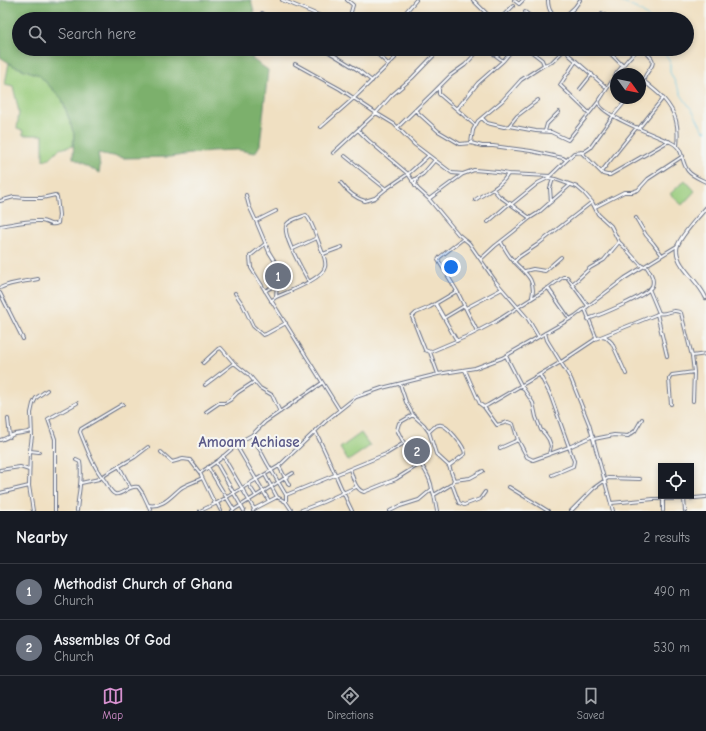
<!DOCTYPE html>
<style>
:root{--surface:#171b24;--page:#242831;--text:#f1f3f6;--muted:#9ea1a6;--line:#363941;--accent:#d690ce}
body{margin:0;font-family:"Comic Neue",sans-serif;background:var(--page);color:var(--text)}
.controls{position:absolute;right:12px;bottom:12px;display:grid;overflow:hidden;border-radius:0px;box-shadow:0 2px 6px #0003}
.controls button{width:36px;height:36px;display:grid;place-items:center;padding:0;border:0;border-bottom:1px solid var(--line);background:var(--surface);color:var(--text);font:20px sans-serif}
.compass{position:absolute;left:610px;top:68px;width:36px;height:36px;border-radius:50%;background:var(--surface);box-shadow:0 2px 6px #0003;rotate:123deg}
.you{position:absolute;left:451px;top:267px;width:14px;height:14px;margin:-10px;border:3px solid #fff;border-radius:50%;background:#1a73e8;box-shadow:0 0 0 6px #1a73e833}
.badge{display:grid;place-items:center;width:26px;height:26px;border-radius:50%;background:var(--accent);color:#fff;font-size:13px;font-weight:700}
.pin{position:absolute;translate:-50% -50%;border:2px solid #fff;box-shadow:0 1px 4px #0006}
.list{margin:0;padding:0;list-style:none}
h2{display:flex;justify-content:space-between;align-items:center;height:52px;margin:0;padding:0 16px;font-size:17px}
h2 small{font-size:13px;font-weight:400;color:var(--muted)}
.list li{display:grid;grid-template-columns:26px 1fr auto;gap:12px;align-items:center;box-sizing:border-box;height:56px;padding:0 16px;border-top:1px solid var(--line)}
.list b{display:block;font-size:15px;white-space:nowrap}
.list p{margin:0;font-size:13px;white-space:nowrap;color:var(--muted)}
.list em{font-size:13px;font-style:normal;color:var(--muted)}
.icon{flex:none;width:22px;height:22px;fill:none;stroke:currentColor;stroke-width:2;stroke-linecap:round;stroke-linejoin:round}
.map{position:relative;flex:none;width:706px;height:511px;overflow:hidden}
.search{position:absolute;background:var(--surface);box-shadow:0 2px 6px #0003;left:12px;right:12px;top:12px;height:44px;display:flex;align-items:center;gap:10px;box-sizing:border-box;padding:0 14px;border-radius:22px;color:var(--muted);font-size:15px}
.sheet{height:164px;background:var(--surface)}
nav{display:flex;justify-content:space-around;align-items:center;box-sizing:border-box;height:56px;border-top:1px solid var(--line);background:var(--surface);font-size:11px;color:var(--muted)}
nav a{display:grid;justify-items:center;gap:2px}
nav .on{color:var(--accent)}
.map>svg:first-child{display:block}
.green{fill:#9acc7d;stroke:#5a7e6e}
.forest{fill:#7bb06c;stroke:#4b7065}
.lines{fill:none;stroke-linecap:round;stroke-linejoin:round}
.stream{stroke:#64c4e2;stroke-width:1}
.minor-casing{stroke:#666d81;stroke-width:4}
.tertiary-casing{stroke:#666d81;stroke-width:4.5}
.minor{stroke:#fff;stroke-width:2}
.tertiary{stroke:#fff;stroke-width:2.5}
.labels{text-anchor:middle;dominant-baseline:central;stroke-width:4;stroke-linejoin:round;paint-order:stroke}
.quarter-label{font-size:15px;font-weight:bold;fill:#5a5988;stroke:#f6f6f2}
</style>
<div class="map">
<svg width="706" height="511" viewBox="0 0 706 511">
<rect width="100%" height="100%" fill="#f6f6f2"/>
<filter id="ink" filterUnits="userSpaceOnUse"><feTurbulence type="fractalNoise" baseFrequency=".025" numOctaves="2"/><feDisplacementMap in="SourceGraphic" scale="8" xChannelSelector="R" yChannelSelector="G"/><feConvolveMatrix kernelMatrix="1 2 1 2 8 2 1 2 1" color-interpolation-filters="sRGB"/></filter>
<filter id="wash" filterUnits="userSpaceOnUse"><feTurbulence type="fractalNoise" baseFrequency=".012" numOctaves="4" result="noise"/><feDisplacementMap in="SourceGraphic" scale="16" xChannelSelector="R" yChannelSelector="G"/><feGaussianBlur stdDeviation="0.9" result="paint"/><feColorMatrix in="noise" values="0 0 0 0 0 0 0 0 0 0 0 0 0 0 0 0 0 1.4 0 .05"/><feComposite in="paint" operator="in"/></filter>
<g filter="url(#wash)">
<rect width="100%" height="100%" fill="#f0e0c2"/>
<path class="green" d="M9,63L14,66L39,75L62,99L74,134L73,146L59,149L50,158L43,160V135H23V131L17,129L19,112L13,86L5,84Z
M685,180L695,191L682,205L670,194Z
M361,433L370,446L348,461L340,448Z"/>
<path class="forest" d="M0,0H251L256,19H19V49H256L252,59L268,70L260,145L255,153L238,150L211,151L170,157L124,158L98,153L100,167L99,173L73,158L74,134L62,99L39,75L14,66L0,57Z"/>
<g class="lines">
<path class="stream" d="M615,0C627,4 641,9 650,19
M662,49L670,62V72L682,96L694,113L703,130L706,131"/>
</g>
</g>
<g filter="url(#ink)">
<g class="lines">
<defs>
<path id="minor" d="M282,0L328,19
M347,0L353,5L349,19
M473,0L492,19
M514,0L519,4L523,0
M548,0C548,10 552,17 562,19L575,7L580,0
M525,12L534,19
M262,13L271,19
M602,13L610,19
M400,19L416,0
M479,19L486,13
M500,19L513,6
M324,49L358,70L372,81
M372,49L388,64
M487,49L503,61L513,49
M528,49L542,60L544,65L552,62L565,49
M565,49L569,55L607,88
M606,49L622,65
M643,49C646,52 650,56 652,59C656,67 643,73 644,81C650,87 658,92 663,98C677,114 679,126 677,146
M576,61L560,85L589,113
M295,64L340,89L376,113L392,95L412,78L440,49
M616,74L629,58L638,49
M640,84L644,79
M439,89V94L475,125
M580,89L592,74
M599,103C599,114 656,136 668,141C686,148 679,159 688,171C692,176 700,179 706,182
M457,109L478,83L503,61
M415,110L438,131L460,144L471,143L482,146H493L531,151L563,158L566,160
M482,118L487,123L504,127L509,126L536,131L551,132L568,140L599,101L616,75
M509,126L517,116L538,100
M321,127L354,98L395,58
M398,127L433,93L451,75L465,65L480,49
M639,128L663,98
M358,130L368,140L408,174L418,189L429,199
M545,131L547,124L559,112
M471,143L473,130L478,121L502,101L521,80L544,65
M581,152L603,174L607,175H610L669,141
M333,153L376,113L394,124L415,145L452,173L463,174L474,170L498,172L508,174L550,176
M345,156L386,189L408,174L428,156
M601,172L637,127
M463,174L429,199L458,234L469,243L496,282L528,319L538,336
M548,178L555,179L577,187L584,193L592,202L598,214L611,226L619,242L604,260L590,268L577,280L572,284
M412,181L423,174L435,160
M341,183C347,191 355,198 365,201L375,198L386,189
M415,186L417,179
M493,189L499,196L530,218
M246,195L249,206L256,221
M475,200C486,192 501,187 508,174
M0,201L14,197L25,198H42L55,195L57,197L59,215L58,223C50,227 48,221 41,221C28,220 13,224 0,226
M551,202L550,188L553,179
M512,204L538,183L548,178L574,153L584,152L590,148L613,116L628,98
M595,207L624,192H632L638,190L648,179L683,156
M636,218L646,235L653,243L662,255
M488,222L510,203
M463,239L440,257L438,260L457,291L477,331
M501,242C504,247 507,253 511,258C521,271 537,277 532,297
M619,242C628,250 634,259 643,267
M265,244L250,256L251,268L339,409
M293,249L317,238
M323,254L342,247
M481,259L495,246L513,232L530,218L538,213L570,185
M514,262L519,257L537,245L592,202
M525,271L533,269L545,271L561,257
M0,288C12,282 25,282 38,279
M548,288L563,277H567L588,306
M649,289L659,313C666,316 673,307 681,313L692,356L694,372L672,375L669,379L671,404
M265,291L279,283L284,276L269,252L256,221L276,211
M0,293L23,339
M235,293L243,305L253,326L263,335L266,334L286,323
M276,297L277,284
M271,301L276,297C287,292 323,279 325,267C327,260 321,250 319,243C316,235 312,222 306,215C301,217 290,220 287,224C280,233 304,272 309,282
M436,304L457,341
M466,308L502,289
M657,314L667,356
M444,318L464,306
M588,319C600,315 647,296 652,286C655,279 650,272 646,266
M545,333L547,340L571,379L589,424L613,511
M603,336L660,313
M595,339L603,336L606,337L612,343L626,374
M430,352L425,350L412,317L416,313L430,307L457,291
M506,356L521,385L533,403L536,417L541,430L545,434L549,440L551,446L549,454
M692,356L706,354
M203,363L218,349L221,348L234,363L249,375L260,388L272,395L280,412
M465,370L480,404L484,407L488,405L561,362L594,340L596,337L585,309
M438,374L430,352L470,335L495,322L548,288L569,318
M540,375L550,394L574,461L573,466L552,475
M205,385L234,363
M693,401L694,372
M123,404L81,429L80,432C87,449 93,467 105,481C108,485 110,492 115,494C122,496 128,485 138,487L143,494L151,511
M484,407L497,425L508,422L513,424L518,440L500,448
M206,412L219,403H225L230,400L237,393L254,382
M413,415L399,423L397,430C400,434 401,440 405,444C415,456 430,473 432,489
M8,419L10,437
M315,431C329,458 339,485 352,511
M429,432C431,430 435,425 439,425C446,423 465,447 465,454L449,466
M252,435L267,463L286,495V502L292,511
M594,439L614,435L628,436L635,431L642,419
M0,440C6,439 10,435 15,434C21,433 26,433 31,431
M518,440L527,457L533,460L569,447L593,436
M236,445L269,501
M30,451L29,486L33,511
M39,452L30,451L32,436L31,413L33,404L36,398L47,390
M161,452L172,462L183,459L190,460L200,473L215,504
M223,456L254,509
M76,460L80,462C83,478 78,494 77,511
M216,462L244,511
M119,466L130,487
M279,466L289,485
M208,467L234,510
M350,469C353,477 355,490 364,492L396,479L420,464
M0,470L20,467L29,470
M200,473L219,460L241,441L252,435L265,422L322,383
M265,475L277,497
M454,480L470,478L483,471
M81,483L99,479L111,471L135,457L148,447
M452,484L459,503L464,505L480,499L485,492
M249,485L256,496
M509,487L548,511
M0,493L29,486
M286,495L386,454L404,443
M434,495L437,511
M684,499L706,497
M663,500V511
M217,503L221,511
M611,503L654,499H684L685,511
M148,505C163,508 171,496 181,488C187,484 195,482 202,478
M55,511V439L48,419L77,403
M200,511L217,503L279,466L327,420L356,397L382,388L438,374L475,368L502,358L575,316L625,278L677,246
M232,511L293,473
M253,511L254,509L277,497L286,502
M299,511L323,502L356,487
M390,511L400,506L419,500L432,489L434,495L452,484L454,480L449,466L436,454L429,432L424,425L413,415L406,402L400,384
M571,511L594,488L608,478L640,479"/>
<path id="tertiary" d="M706,208C699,216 678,238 677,248C676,253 679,261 682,265C690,277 700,285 706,298"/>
</defs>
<use href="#minor" class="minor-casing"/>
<use href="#tertiary" class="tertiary-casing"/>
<use href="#minor" class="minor"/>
<use href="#tertiary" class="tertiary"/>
</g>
</g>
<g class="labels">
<g class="quarter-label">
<text x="249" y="442">Amoam Achiase</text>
</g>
</g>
</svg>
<div class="controls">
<button><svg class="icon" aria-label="locate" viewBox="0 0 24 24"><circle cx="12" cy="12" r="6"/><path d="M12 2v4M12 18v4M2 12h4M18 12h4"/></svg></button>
</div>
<svg class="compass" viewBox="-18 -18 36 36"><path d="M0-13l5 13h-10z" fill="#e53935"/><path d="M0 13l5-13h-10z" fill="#9ea1a6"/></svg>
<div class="you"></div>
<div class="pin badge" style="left:278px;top:276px;background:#6b7280">1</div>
<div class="pin badge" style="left:417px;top:451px;background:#6b7280">2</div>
<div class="search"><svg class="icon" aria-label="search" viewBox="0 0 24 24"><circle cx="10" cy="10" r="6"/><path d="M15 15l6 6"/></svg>Search here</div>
</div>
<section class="sheet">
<h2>Nearby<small>2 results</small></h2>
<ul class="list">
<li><span class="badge" style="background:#6b7280">1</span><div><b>Methodist Church of Ghana</b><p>Church</p></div><em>490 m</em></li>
<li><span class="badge" style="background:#6b7280">2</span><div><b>Assembles Of God</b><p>Church</p></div><em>530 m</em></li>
</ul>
</section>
<nav>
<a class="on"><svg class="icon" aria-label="map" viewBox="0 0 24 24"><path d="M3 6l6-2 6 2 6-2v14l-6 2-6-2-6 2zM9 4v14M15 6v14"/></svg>Map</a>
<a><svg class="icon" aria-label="directions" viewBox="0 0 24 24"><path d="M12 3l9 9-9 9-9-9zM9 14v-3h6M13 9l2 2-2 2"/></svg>Directions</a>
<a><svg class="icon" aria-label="saved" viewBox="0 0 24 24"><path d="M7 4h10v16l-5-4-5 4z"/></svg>Saved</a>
</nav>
